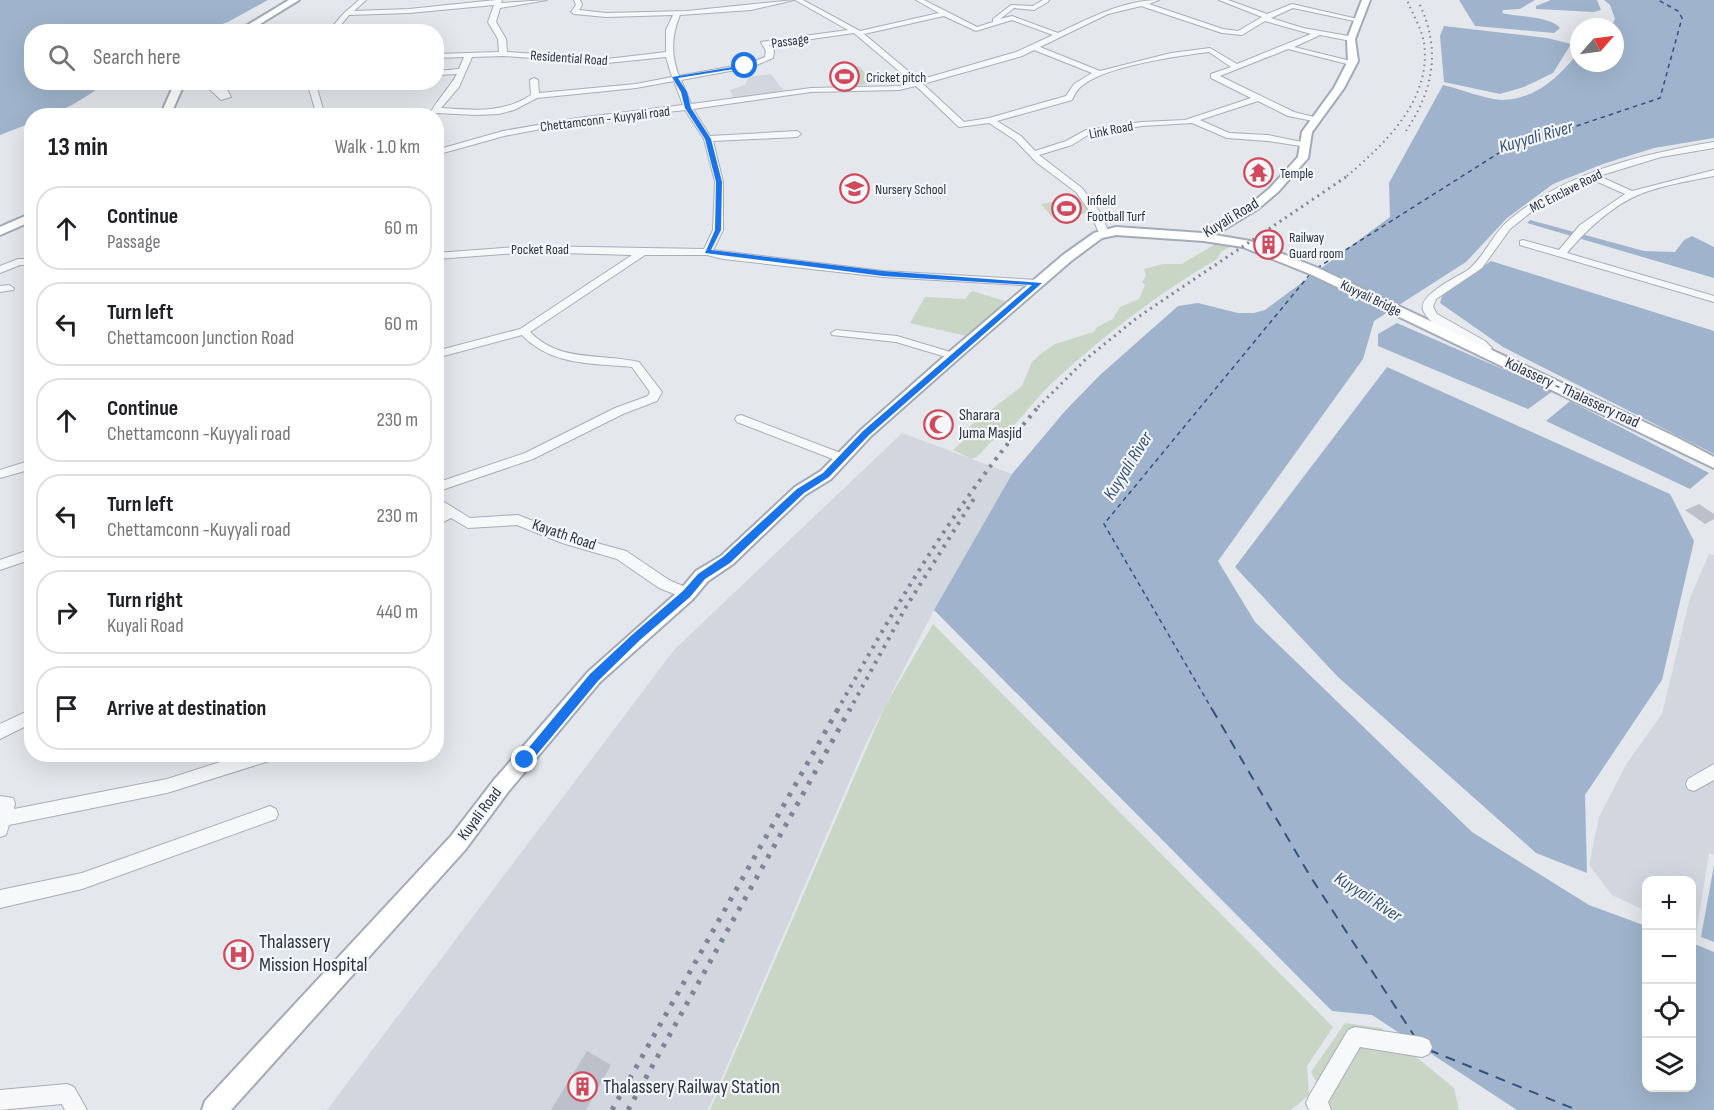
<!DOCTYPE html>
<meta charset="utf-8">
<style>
:root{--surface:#fff;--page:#f6f6f6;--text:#202124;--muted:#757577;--line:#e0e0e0}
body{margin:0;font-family:"Sofia Sans Condensed",sans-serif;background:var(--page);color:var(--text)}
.controls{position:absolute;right:18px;bottom:18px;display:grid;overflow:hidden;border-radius:12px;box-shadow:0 6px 24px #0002}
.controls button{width:54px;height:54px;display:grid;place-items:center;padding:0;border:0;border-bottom:2px solid var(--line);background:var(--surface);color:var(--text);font:30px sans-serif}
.compass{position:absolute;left:1570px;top:18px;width:54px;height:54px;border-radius:50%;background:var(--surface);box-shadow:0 6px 24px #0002;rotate:62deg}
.stop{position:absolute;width:18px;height:18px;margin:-14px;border:4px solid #1a73e8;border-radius:50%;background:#fff}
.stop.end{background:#1a73e8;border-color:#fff;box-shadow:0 2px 6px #0008}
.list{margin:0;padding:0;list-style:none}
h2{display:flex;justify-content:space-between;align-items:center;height:78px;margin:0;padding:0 24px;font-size:26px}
h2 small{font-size:20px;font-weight:400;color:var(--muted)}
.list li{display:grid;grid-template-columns:39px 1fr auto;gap:18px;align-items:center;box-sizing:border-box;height:84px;margin:0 12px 12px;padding:0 12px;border:2px solid var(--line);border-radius:24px}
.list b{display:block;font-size:22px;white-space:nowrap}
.list p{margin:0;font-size:20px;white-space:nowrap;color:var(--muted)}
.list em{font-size:20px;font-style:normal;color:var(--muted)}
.icon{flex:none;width:33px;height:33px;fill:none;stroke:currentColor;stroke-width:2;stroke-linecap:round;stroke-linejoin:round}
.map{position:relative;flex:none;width:1714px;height:1110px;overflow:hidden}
.search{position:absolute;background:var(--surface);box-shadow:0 6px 24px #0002;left:24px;top:24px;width:420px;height:66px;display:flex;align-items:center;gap:15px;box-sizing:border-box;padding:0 21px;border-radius:24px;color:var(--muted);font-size:22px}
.panel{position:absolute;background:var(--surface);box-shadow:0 6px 24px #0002;left:24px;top:108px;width:420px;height:654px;border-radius:24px}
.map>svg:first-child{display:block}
.built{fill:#d2d6de}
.green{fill:#c9d6c5}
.water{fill:#9fb4cc}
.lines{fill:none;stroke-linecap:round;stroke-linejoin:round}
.ferry-far1{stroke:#34527a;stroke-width:1.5;stroke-dasharray:4.5 4;stroke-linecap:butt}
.ferry{stroke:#34527a;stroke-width:2;stroke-dasharray:10 8;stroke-linecap:butt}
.building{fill:#bbc0ca}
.minor-casing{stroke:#a9aeb7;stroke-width:2}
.major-casing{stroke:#a3abb8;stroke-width:4}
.minor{fill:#f7f8fa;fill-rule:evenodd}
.major{fill:#fff;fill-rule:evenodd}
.rail-far3{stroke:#7d8696;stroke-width:2;stroke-dasharray:1.5 4;stroke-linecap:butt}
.rail-far2{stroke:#7d8696;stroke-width:3;stroke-dasharray:2 4.5;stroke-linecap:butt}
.rail-far1{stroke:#7d8696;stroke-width:4;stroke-dasharray:3 6;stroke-linecap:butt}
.rail{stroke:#7d8696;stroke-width:5;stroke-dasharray:4 8;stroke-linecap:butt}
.route{fill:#1a73e8}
.labels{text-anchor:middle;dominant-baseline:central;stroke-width:4.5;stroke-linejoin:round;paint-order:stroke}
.far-street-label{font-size:14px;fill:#2b3445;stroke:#f4f6f9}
.far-poi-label{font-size:14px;fill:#2b3445;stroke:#f4f6f9;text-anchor:start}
.street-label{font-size:16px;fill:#2b3445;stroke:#f4f6f9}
.poi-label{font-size:16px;fill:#2b3445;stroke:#f4f6f9;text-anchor:start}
.water-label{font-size:18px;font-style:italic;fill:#34527a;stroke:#f4f6f9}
.near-poi-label{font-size:20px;fill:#2b3445;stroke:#f4f6f9;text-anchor:start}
</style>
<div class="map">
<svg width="1714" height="1110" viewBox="0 0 1714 1110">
<rect width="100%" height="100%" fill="#e4e7ec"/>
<path class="built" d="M771,74L785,92L734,99L730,90L745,85L749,77Z
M902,433L1012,474L934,610L866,743L708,1110H327L674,650Z
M1709,554L1714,555V855L1709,853L1696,934L1692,932V880H1646V911L1612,895L1589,865L1599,817L1627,763L1662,714L1690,598Z"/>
<path class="green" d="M859,66L874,83L848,87L831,71Z
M1078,198L1092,212L1054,219L1041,204Z
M1217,243L1230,247L1221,252L1217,259C1157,294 1103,336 1052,383C1036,398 1017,425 1001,437C997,439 993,440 989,444C983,450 980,456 972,459L953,450L972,433L969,427L1022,386L1032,362L1042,353L1055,344L1094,332L1097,327L1113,319L1120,307L1139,299L1145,285L1142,282L1146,276L1144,269L1163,264H1182Z
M972,291L1008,302L966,336L910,323L925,297L965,299Z
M933,624L1333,1027L1307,1066L1309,1095L1291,1110H710L885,706Z
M1345,1023L1381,1028L1454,1088L1459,1110H1331L1311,1072Z"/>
<path class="water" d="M0,0H268L228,22L203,31L32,32V82L107,83C83,98 61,116 32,116L31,123L0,135Z
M1459,0H1535L1520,9L1503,10L1502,13C1517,17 1551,16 1560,28L1554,33L1475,26Z
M1551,0H1597L1601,10L1594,12L1536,9V6Z
M1604,0H1714V138L1654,148L1603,164L1553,184L1507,218L1466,262L1374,321L1363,359L1218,561L1255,622L1472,832L1589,905L1646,926V1088H1692V943L1714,952V1110H1517L1372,1015L1332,1011L934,610L1012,474L1065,411L1100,375L1178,306L1198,303L1238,313H1254L1265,310L1390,217L1389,183L1443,85C1461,89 1484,99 1502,100C1535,100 1560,76 1579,52V63H1615V27H1611L1615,19L1610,5Z
M1444,26L1547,38L1571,44L1553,73L1524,87L1500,94L1444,82L1440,36Z
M1530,220L1644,251L1675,252L1684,240L1692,236L1714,247V278L1527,223Z
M1491,261L1714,331V454L1503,347L1440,303L1442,296Z
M1397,323L1553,391L1528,409L1378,346V334Z
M1387,367L1670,494L1694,541L1662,680L1585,795L1587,873L1536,853L1338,677L1235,567Z
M1570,401L1709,473L1690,489L1546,421Z
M1714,865V942L1701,937Z"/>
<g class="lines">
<path class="ferry-far1" d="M1317,268L1502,151L1660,98L1682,18L1678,11L1658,0
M1213,711L1104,524L1311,273"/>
<path class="ferry" d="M1212,709L1310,876L1415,1037
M1429,1050L1577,1110"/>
</g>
<path class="building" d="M1699,504L1714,514V519L1705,524L1685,510Z
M587,1051L611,1065L586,1110H551Z"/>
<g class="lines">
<defs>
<path id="minor" d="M359,0H366L354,11L409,9L496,0H502L501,3L547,0L500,8L496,22L506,39L507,52L607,59L666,52V30L673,15L606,17L574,14L571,12L576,5L574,0H580L582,5L579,10L606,13L687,11L794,0L751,10L680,15C671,36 671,56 679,76L750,63L765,57L766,51L761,42L848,30L795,0H803L860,31L939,13L916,0H924L977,27L993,22V19L1011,5L1033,6L1043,0H1049L1048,2L1034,10L1014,8L1000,19L1012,16L1058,33C1090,18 1124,0 1159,0L1149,4L1223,29L1238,31L1262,17L1219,0H1228L1267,14L1292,4L1362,20L1359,22L1293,8L1271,18L1303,28L1354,37V41H1351L1320,35L1294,47L1355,62V66L1288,49L1220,76L1294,112L1318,118V122L1288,116L1258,101L1200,120L1229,133L1268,135L1307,143V147L1268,141L1227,138L1192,123L1142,126L1088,135L1072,145L1039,155L1082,188L1100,212L1109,233L1104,236L1099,233L1090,212L1076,192L1036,162L1015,140L989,123L959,127L916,86L899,90L811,92L693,109L710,136L797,131L801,134L797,137L713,141L723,182V230L713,250L883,271L1038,280L1043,283L1038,286L883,277L723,259L707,255H645L530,332C560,363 601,353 639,362L662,392L657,401L623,414L533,459L436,492V483L525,453L615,408L648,396L650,392L632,367C593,363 551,366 522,335L436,358V351L520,329L632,255L530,252L436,259V253L530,246L704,249L713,230L715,182L704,139L685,110L578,122L504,136L436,155V150L503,131L578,118L683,105L674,81L636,88L537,98L514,110L499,114L475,115L438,113L430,115C431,107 451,86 457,74L436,75V71L459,69L464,57L436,58V54L499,52L498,39L488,22L494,5L409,13L349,15L335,32H328L343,14ZM1141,6L1222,33L1242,35L1265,21L1311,34L1237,64L1210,48L1171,53L1100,71L1040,47L1108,14ZM944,16L976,31L1012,20L1053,35L1016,52L919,80L864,34ZM854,33L912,82L899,86L811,88L691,104L681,80L752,67L773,58L774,51L769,45ZM1034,50L1092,73L1074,84L1066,96L989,118L964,122L923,84L1022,56ZM1209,52L1231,67L1211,74V78L1251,98L1185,120L1142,122L1086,130L1066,141L1035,151L1021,136L997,121L1072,100C1075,94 1077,89 1083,85C1107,66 1177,56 1209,52ZM503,56L607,63L666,57L672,77L636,84L539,93L538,80L534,78L530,80L531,95C502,114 474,110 441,108L459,87L472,57Z
M202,82H211L219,89L215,82H223L231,97L221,100Z
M307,82H350L317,88L325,116H317Z
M1714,142V148L1661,157L1599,176L1632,191L1714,170V176C1689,181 1662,185 1638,195C1612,206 1585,231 1567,253L1714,296V302L1520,245V241L1523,240L1559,250L1580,225L1625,194L1591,179L1558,195L1535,209L1510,229L1482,268L1436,299L1433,307L1437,314L1485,341L1492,348C1489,353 1484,355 1478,353L1476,351L1480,348C1464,337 1431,330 1423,310C1418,295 1457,277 1468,270C1485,256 1492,235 1508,221C1565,172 1642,154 1714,142Z
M32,259V265H20L0,273V266L18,259Z
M9,285L14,288L13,290L0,292V286Z
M836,330L897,336L957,354L959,356L953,359L896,342L832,335L831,333Z
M741,415L846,455L848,458L846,461H838L737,422L735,419L737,416Z
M32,460V469L0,478V470Z
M436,497L470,518L518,515L571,536L626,551L669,580L692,590L694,594L692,598L687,599L659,588L617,559L562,543L517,525L468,528L451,518L436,526V515L442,511L436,508Z
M32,549V559L0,570V560Z
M32,709V723L0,739V724Z
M245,754H277L275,759L269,761L167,793L9,825L6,835L0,837V796L13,798L15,803L14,809L167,779Z
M1714,764V780L1694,791L1688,789L1686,784L1688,779Z
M270,806L276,809L278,814L276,819L82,889L0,908V890L82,873Z
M1355,1027L1422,1037L1429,1040L1432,1047L1429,1054L1422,1057L1360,1047L1328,1102L1331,1110H1309L1306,1103L1309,1096L1348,1030Z
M67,1084L74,1087L87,1110H65L62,1104L0,1110V1090Z"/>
<path id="major" d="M289,0H299L247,32H236Z
M1362,0H1370L1355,39L1358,61L1344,88L1312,132L1308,158L1278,192L1259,208L1215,235L1250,241L1318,268L1676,437L1714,457V468L1310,274L1243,247L1204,241L1116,235L1102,238L1071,261L958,359L871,436L831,479L805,495L733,564L708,581L693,599L600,682L508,792L465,850L231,1110H202L205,1101L451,836L494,780L588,672L681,589L696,571L721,556L795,487L821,471L861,430L948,353L1063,255L1094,233L1116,227L1202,233L1251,204L1270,188L1298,157L1302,132L1334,88L1348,61L1347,39Z
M175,82H185L170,116H160Z
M32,213V221L0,235V227Z"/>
</defs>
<use href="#minor" class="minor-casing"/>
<use href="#major" class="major-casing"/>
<use href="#minor" class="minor"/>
<use href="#major" class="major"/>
<path class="rail-far3" d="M1406,131C1434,89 1441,49 1419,3
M1347,176C1386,143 1432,99 1424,43C1422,29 1412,13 1407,0"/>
<path class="rail-far2" d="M1038,407L1086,359L1138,317L1349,175"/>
<path class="rail-far1" d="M837,711C897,603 958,499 1040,405
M849,711L906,607L975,497"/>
<path class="rail" d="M612,1110L838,709
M628,1110L850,709"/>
</g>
<path class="route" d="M745,65L747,67L678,78L687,92L691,108L711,139L722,182L721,230L711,250L883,271L1042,283L869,435L829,477L804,493L730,563L705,579L690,597L640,640L598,681L529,764L525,765L521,764V757L590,674L633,634L683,591L698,574L723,557L797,489L823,473L863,431L1032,285L883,276L705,253L715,230L716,182L705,139L685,108L681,92L672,77Z"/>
<defs>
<symbol id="stadium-ring" viewBox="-11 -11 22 22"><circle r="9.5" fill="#f4f6f9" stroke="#d1495b" stroke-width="1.5"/><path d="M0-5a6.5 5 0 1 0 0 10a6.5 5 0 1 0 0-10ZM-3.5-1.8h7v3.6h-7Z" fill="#d1495b"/></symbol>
<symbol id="temple-ring" viewBox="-11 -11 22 22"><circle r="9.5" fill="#f4f6f9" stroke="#d1495b" stroke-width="1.5"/><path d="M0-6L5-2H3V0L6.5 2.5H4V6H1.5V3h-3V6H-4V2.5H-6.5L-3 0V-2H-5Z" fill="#d1495b"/></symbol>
<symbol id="school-ring" viewBox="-11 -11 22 22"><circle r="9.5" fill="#f4f6f9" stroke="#d1495b" stroke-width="1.5"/><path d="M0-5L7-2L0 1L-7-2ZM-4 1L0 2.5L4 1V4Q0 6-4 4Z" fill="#d1495b"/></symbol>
<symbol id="building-ring" viewBox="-11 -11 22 22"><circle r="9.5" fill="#f4f6f9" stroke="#d1495b" stroke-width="1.5"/><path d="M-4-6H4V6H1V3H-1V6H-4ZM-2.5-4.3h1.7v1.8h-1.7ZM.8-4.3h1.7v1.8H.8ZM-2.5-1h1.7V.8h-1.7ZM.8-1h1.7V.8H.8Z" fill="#d1495b"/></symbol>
<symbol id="mosque-ring" viewBox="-11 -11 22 22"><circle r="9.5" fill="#f4f6f9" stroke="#d1495b" stroke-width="1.5"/><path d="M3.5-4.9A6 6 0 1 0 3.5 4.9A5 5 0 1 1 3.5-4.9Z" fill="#d1495b"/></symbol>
<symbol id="hospital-ring" viewBox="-11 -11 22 22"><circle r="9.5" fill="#f4f6f9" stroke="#d1495b" stroke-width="1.5"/><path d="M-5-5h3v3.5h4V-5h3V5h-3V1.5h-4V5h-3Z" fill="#d1495b"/></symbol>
</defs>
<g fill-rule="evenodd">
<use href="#stadium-ring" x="828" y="60" width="33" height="33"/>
<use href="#temple-ring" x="1242" y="156" width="33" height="33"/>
<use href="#school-ring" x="838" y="172" width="33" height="33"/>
<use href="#stadium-ring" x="1050" y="192" width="33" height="33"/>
<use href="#building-ring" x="1252" y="228" width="33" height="33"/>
<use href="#mosque-ring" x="922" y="408" width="33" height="33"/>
<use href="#hospital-ring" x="222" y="938" width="33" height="33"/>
<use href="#building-ring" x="566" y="1070" width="33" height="33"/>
</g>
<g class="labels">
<g class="far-street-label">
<text transform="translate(790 41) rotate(-8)">Passage</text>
<text transform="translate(569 58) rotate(4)">Residential Road</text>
<text transform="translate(605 119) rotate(-7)">Chettamconn - Kuyyali road</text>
<text transform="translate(1111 130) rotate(-11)">Link Road</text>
<text transform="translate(1566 191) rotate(-27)">MC Enclave Road</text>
<text x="540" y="249">Pocket Road</text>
<text transform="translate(1371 298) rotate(26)">Kuyyali Bridge</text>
</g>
<g class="far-poi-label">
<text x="866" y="77">Cricket pitch</text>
<text x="1280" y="173">Temple</text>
<text x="875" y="189">Nursery School</text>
<text x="1087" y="200">Infield<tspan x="1087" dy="16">Football Turf</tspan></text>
<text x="1289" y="237">Railway<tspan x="1289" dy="16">Guard room</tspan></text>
</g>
<g class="street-label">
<text transform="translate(1231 218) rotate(-31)">Kuyali Road</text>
<text transform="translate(1572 393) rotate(25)">Kolassery - Thalassery road</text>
<text transform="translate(564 535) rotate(19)">Kayath Road</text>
<text transform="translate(480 814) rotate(-53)">Kuyali Road</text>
</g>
<g class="poi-label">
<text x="959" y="415">Sharara<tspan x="959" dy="18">Juma Masjid</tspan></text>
</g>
<g class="water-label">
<text transform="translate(1536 137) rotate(-16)">Kuyyali River</text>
<text transform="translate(1128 466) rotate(-58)">Kuyyali River</text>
<text transform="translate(1368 897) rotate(33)">Kuyyali River</text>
</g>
<g class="near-poi-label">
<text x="259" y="942">Thalassery<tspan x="259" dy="23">Mission Hospital</tspan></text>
<text x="603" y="1087">Thalassery Railway Station</text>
</g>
</g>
</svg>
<div class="controls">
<button>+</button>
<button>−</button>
<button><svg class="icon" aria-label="locate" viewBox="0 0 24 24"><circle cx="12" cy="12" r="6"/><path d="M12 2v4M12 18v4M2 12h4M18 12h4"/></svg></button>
<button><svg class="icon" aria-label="layers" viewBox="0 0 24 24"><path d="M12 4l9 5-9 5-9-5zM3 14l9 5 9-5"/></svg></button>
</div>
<svg class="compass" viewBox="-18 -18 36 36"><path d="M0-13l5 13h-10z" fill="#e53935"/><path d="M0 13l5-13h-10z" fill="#757577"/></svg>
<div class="stop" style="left:745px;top:66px"></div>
<div class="stop end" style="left:525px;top:760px"></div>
<div class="search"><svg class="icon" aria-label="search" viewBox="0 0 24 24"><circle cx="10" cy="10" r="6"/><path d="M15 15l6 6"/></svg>Search here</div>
<section class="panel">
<h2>13 min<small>Walk · 1.0 km</small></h2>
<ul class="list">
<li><svg class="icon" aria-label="ahead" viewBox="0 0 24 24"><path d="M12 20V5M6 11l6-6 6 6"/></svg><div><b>Continue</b><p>Passage</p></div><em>60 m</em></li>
<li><svg class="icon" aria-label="left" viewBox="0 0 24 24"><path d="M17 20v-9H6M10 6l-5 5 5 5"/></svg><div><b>Turn left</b><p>Chettamcoon Junction Road</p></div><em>60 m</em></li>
<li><svg class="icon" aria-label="ahead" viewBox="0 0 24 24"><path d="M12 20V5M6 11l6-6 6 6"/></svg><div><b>Continue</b><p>Chettamconn -Kuyyali road</p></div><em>230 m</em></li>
<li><svg class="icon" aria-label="left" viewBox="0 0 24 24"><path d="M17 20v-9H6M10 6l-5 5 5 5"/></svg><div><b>Turn left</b><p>Chettamconn -Kuyyali road</p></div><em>230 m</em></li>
<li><svg class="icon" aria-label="right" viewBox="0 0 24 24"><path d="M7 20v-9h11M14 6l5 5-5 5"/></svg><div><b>Turn right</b><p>Kuyali Road</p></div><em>440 m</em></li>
<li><svg class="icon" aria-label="arrive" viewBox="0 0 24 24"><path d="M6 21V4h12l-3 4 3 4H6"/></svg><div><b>Arrive at destination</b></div></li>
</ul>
</section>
</div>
